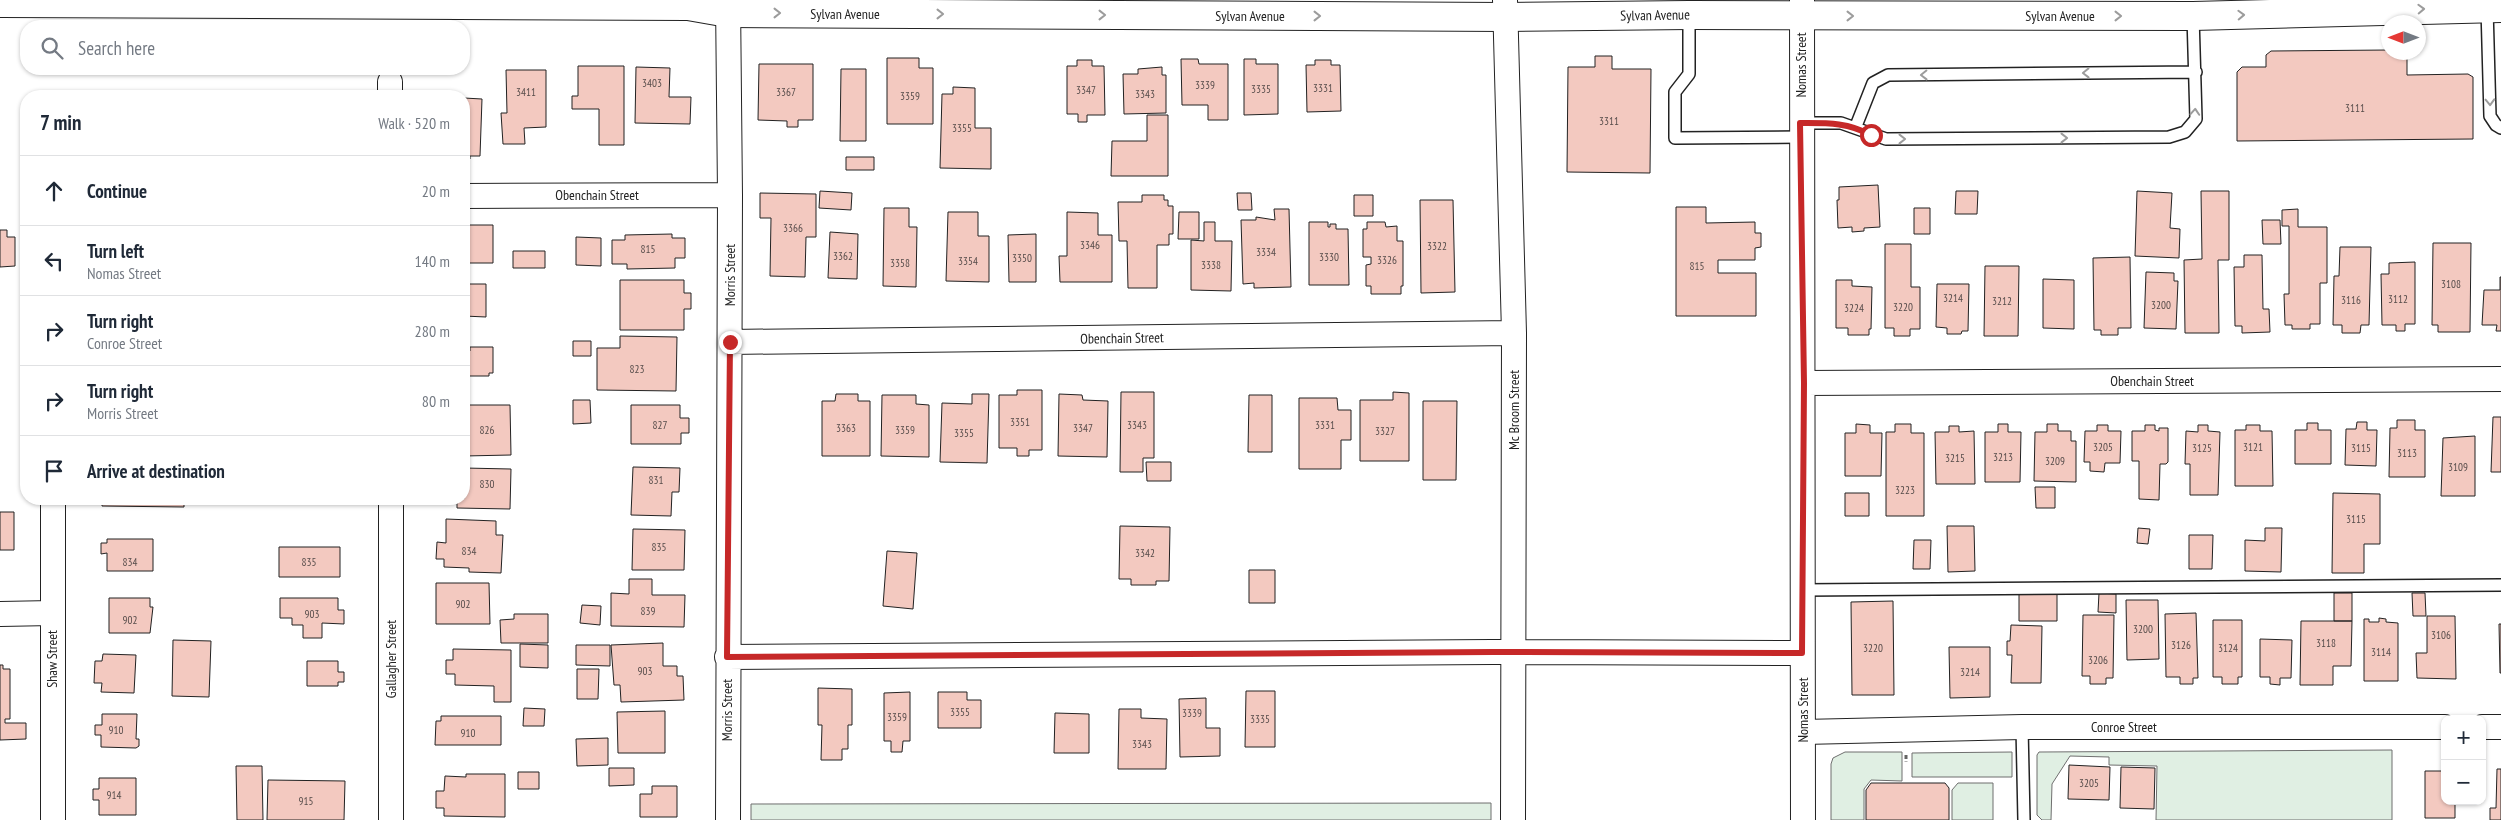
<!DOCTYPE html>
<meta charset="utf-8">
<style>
:root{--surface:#fff;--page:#f2f2f3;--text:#1f2937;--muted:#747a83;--line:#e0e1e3}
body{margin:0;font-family:"PT Sans Narrow",sans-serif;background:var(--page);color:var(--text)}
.controls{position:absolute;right:15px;bottom:15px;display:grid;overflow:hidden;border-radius:10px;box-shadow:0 1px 4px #0004}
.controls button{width:45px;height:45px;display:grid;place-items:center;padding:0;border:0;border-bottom:1px solid var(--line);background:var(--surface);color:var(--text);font:25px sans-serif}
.compass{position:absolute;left:2381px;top:15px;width:45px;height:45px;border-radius:50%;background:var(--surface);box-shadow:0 1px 4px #0004;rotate:270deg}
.stop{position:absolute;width:15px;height:15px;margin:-11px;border:4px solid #c62828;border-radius:50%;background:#fff}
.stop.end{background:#c62828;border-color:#fff;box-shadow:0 1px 5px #0008}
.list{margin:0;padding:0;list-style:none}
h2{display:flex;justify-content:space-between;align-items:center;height:65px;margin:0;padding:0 20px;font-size:21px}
h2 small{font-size:16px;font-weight:400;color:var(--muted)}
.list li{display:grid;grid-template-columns:32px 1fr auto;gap:15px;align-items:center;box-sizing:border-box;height:70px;padding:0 20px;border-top:1px solid var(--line)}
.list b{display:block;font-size:19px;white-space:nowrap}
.list p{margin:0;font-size:16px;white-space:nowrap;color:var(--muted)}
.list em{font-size:16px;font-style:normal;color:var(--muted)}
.icon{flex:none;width:28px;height:28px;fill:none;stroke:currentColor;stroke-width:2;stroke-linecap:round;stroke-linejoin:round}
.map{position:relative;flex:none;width:2501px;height:820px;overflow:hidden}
.search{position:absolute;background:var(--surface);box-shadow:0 1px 4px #0004;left:20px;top:20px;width:450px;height:55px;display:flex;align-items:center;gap:12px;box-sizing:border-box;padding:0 18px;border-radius:20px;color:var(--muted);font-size:19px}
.panel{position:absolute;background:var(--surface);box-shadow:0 1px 4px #0004;left:20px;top:90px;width:450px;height:415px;border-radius:20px}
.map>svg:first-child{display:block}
.green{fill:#e0efe3;stroke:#6f6f6f}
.building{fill:#f3c9c0;stroke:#222}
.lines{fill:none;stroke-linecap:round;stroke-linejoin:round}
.lane-casing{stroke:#222;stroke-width:14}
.street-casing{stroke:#222;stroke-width:26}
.secondary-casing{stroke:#222;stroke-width:30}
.path{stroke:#646464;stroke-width:3;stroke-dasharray:4 2.5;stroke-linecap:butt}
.lane{stroke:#fff;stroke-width:11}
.street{stroke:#fff;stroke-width:24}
.secondary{stroke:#fff;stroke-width:28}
.oneway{stroke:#9c9c9c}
.route{stroke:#c62828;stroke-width:6}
.labels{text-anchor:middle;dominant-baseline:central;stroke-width:4;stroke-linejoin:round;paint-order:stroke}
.number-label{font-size:11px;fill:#564c4a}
.street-label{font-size:14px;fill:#222;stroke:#fff}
</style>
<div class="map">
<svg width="2501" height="820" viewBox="0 0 2501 820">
<rect width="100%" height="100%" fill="#fff"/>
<path class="green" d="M2392,750V820H2156L2157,766L2109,765V757L2070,756L2052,784L2051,820H2042L2037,815V755L2039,752Z
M1845,752H1902V781L1871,780L1864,789V820H1831V764L1833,758Z
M2012,752V777H1912V753Z
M1958,783H1993V820H1952V790Z
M1491,803V820H751V804Z"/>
<path class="building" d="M2388,50V52H2407V75L2468,74L2473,77V139L2237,141V72L2242,67H2266V55L2271,51Z
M1595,56H1612V69H1651L1650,173L1567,172L1568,67H1595Z
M887,58H919V68H933V124H887Z
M1181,59H1198L1199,64H1228V120H1208V105H1182Z
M1244,59H1256V64H1278V114L1244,115Z
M1077,60H1092V66H1104L1105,115H1087V122H1078V114H1067V66H1077Z
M1315,60H1331V65H1340L1341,111L1307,112L1306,65H1315Z
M759,64H813V120H798V127H787V121L758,120Z
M578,66H624V145H599V109H572V96H578Z
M636,67L670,68L669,97H691L690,124L635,123Z
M1162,67V75H1166V113L1124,114L1123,74H1138V69Z
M841,69H866V141H840Z
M506,70H546V127L524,128L525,144H503L501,113H507Z
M953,87L975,88V128H991V169L940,168L942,94H953Z
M464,98L482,99L480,156H470V159H464Z
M1147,115H1168V176H1111L1112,141H1147Z
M846,157H874V170H846Z
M1878,185L1880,227L1864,228V231L1852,232V227L1838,228L1837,200H1839V187Z
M820,191L852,193L851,210L819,208Z
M1956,191H1978L1977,214H1955Z
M2137,191L2172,193L2170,228L2180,229L2179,258L2135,256Z
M2201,191H2229V260H2218L2219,333H2185L2184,260L2202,259Z
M760,193L816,194V237H806L805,277L770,276L771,218H760Z
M1237,193H1251L1252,210H1238Z
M1142,195H1164V200H1168V206H1173V234H1169V245H1157V288H1128L1127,241H1119L1118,202H1142Z
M1354,195H1373V216H1354Z
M1420,200H1453L1455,292L1421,293Z
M1676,207H1706V223L1755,222V233H1761V247L1755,248V260H1718V273H1756V316H1676Z
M884,208H909V227H917L916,287L883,286Z
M1914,208H1930V234H1914Z
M1274,209H1289L1291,287L1254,288V283L1243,284L1241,220H1256V217L1275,220Z
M2298,209V227H2327V283H2320V324H2310V329H2292V325H2285L2284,294H2289V226H2282V210Z
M948,212H978V236H989V282L946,281Z
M1067,212L1098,213V235H1112V282H1060L1059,256H1067Z
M1179,212H1199V239H1178Z
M2262,220H2280L2281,244H2263Z
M1204,222H1215V241H1232L1231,291L1191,290V240L1204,241Z
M1309,222H1328V227H1330V224H1336V229H1348L1349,285H1309Z
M1367,222H1385L1386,227L1397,226V241H1403V286H1401V294H1371V286H1366V265L1371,264V257H1363V229H1367Z
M464,225H493V263H464Z
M0,230H7V237H15V266L0,267Z
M830,232L858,234L857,279L828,278Z
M672,234V238H685V258H675V268L627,269V264H612V240H625V235Z
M1036,234V282H1009L1008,235Z
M576,237L601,238V266L576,265Z
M2433,243H2471L2470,332H2438V325H2432Z
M1885,244H1911V287H1920V329H1910V336H1894V328H1885Z
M2340,247H2371L2369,325H2361L2360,333H2342V325H2333L2334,276H2339Z
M513,251H545V268H513Z
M2244,255H2262L2263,309H2269L2270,332L2242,333V326H2235L2234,267H2244Z
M2130,257L2131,328H2118V335H2101V330H2094L2093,258Z
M2415,262V324H2405V331H2396V325H2382L2381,274H2389V263Z
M1985,266H2019L2018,336H1984Z
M2146,272L2174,273V281H2178L2176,329L2144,328Z
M2500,277H2501V331H2496L2497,325H2482L2484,290H2500Z
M2043,279L2074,280V329L2043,328Z
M620,280H684V293H691V309H684V330H620Z
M1836,280H1852V286L1872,287L1871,329H1869V335H1848V328H1836Z
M464,284H486V317L464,316Z
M1937,284H1969L1968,331H1962L1961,334H1947V328L1936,327Z
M620,336L677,337L676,391L597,390V348H620Z
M573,341H591V356H573Z
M470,347H493V373H489V376H464V351H470Z
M1017,390H1042V450H1029V456H1017V448H999V395H1017Z
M1121,392H1154V458H1143V472H1120Z
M1393,392L1409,393V461H1360V400H1393Z
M836,394H858V401H870V456H822V401H835Z
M972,394H989L987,463L940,462L942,403L972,404Z
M1059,394L1082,395L1083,400L1108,401L1107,457L1058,456Z
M882,395H916V404L929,405V457L881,456Z
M1249,395H1272V452H1248Z
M1299,398H1337L1338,410H1351V440H1341V469H1299Z
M573,400H590L591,423L573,424Z
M1423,401H1457L1456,480H1423Z
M464,405H510L511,455L464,456Z
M631,405H680V418H689V433H681V444H631Z
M2493,417H2501V472H2491Z
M2397,420H2415V430H2425V477H2389L2390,428H2397Z
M2357,422H2367V430H2377L2376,466L2345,465L2346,429H2356Z
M2307,423H2318V430H2331V464H2295V430H2307Z
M1856,424L1870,425V433H1882L1881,476H1845V433H1856Z
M1895,424H1911V433H1924V516H1886V432H1895Z
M1998,424H2008V432H2021L2020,482H1985V432H1998Z
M2047,424H2058V431H2071V441H2076V482L2034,481L2035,432H2047Z
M2097,425H2108V431H2121L2120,463H2105L2104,472L2090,471V462H2084L2085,431H2097Z
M2145,425H2155V430L2159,431V428H2168V462L2166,464H2160L2159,500L2139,499V461H2132V431H2145Z
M2198,425H2208V431L2220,432L2218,495H2190V464H2185L2186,431L2198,432Z
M2246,425H2260V431H2272L2273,486H2235V430H2246Z
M1949,426H1959V432L1974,431L1975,484H1936L1935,432H1949Z
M2475,436V496H2441L2443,438Z
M1146,462H1171V481H1147Z
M633,467L680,468L679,492H672L671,516L631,515Z
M464,468L511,469L510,509L457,508V499H450H464Z
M2035,487H2055V508H2036Z
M1845,493H1869V516H1845Z
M2333,493L2380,494V544H2364V573H2332Z
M102,499H184V507L102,506Z
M0,512H14V550H0Z
M446,519L496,521V535H503L501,573L469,572V568L444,567V559H436L437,542L446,543Z
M1120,526L1170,527L1169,581H1156V585H1131V579H1119Z
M1947,526H1974L1975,571L1948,572Z
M2138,528L2150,529L2148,544L2137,543Z
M2265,528H2282L2281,572L2245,571V540L2265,541Z
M633,529L685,530L684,570H632Z
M2189,535H2213L2212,569H2189Z
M107,539H153V571H107V553L101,554V543H107Z
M1914,540H1931L1930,569H1913Z
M279,547H340V577H279Z
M887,551L917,553L913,609L883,606Z
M1249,570H1275V603H1249Z
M629,579H652V595H685L684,627L611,626V593L629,594Z
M436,583H489L490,624H436Z
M2019,593H2057V621H2019Z
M2099,593L2116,594V613L2098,612Z
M2334,593H2352V621H2334Z
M2412,593H2425L2426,616H2413Z
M109,598H150V607H153L150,633H109Z
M280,598H338V610H344V624L322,623V638H303V625H292V618H280Z
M2126,600H2158L2159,659L2127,660Z
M1893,601L1894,695H1852L1851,602Z
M582,605L601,606L600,625L580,623Z
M2196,613L2198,678H2193V684H2180V677H2166L2165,614Z
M514,614H548V643H501L500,620L514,619Z
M2083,615H2114L2113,678H2106V684H2090V676H2082Z
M2427,616H2455L2456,679L2417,678L2416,653H2427Z
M2379,618L2386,619V622L2398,623V681H2364V619H2369V622H2379Z
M2213,620H2242V677H2238V684H2222V677H2213Z
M2301,621H2352L2351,666H2333V685H2300Z
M2499,624H2501V673H2500Z
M2011,625L2042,626L2041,683H2011L2012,655H2007V641H2010Z
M2260,639L2292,640L2291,678H2280V685L2270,684V677H2260Z
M173,640L211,641L209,697L172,696Z
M663,643V666H677V676H683L684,700L621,702L620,685H614L611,645Z
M520,644L548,645V668L520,667Z
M576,645H610V666L576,665Z
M1949,647H1990V697L1950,698Z
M453,649L511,650V702H494V686L455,685V674H446V660H453Z
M103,654L136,655L134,693L101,692L102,683H94L95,661H102Z
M307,661H338V672H344V682H338V686H307Z
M0,665H3V669H10V719H5V723H26V739L0,740Z
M577,669H599L598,699H577Z
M818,688L852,689V725H848V749H842V760H821L822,725H818Z
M1246,691H1275V747H1245Z
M910,692V741H903L902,752H891V741H884V693Z
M938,692H967V700H981V728H938Z
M1206,698V728H1220V756L1180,757L1179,699Z
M524,708L545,709L544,726H523Z
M1119,709H1141V718L1167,719L1166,769H1118Z
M665,711V753H618L617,712Z
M1055,713L1089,714V753H1054Z
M102,714H137L136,739H139V746L136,748L101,747V735H95V725H102Z
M441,716H501V745H435L436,721H441Z
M608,738V765L577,766L576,739Z
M2069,765L2110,767L2109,800L2068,799Z
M236,766H262L263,820H237Z
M2121,767L2155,768L2154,809L2120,808Z
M609,768H634V785L609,786Z
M2497,769H2501V820H2490V808H2496Z
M2425,771H2445V801H2455V818H2425Z
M518,772H539V789H518Z
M466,774H505V817L444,816V808H436V791H444L445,776L466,777Z
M99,778H136V815H99V800H93V789H99Z
M268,780L345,781L344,820H267Z
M1871,783H1945L1949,788V820H1866V790Z
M652,786H677V817H640V794H652Z"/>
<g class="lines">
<defs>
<path id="lane" d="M2487,8L2490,116L2496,125L2501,128
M1689,15V74L1675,92V138L1801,137
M1801,123H1841L1886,139L2169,137L2185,132L2196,119L2193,16
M1856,126L1873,83L1888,75L2196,72
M1803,590L2501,585
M2022,727L2024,820"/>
<path id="street" d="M1505,0L1514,333L1513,820
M1802,0L1803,820
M390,82V96
M464,196L730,195
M730,342L1514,333
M1804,383L2501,379
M53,499V820
M0,614L52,613
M727,657L1492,652L1802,653
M2482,727H2501
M1803,732L2022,727H2445
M391,820V499
M728,820L730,195L728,0"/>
<path id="secondary" d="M0,3L688,6L728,13L1505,17L1689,15L2193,16L2501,8"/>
</defs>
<use href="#lane" class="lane-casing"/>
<use href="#street" class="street-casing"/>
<use href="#secondary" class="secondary-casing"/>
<path class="path" d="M1906,755V762"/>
<use href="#lane" class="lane"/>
<use href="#street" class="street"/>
<use href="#secondary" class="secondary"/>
</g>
<defs><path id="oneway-chevron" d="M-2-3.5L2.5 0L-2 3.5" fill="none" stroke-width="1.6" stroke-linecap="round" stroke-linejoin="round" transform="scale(1.25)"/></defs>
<g class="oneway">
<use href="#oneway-chevron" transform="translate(2421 9) rotate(-2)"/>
<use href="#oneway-chevron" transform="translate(777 13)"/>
<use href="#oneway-chevron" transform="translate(940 14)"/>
<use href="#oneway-chevron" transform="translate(1102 15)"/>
<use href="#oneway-chevron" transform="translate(2241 15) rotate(-2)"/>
<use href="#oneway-chevron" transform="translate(1317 16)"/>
<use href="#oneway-chevron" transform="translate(1850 16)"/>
<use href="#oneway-chevron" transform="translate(2118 16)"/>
<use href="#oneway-chevron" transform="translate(2086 73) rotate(179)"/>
<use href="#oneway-chevron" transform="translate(1924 75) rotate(179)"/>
<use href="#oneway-chevron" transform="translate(2490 102) rotate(88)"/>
<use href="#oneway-chevron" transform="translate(2195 112) rotate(-86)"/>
<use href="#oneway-chevron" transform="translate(2064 138)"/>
<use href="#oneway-chevron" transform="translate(1902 139)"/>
</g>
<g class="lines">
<path class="route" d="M730,342L727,657L1492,652L1802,653L1804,383L1800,123C1827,123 1847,122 1871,135"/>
</g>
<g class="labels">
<g class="number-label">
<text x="652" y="83">3403</text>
<text x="1205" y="85">3339</text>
<text x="1323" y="88">3331</text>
<text x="1261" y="89">3335</text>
<text x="1086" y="90">3347</text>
<text x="526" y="92">3411</text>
<text x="786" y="92">3367</text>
<text x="1145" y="94">3343</text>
<text x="910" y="96">3359</text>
<text x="2355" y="108">3111</text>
<text x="1609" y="121">3311</text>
<text x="962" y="128">3355</text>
<text x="793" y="228">3366</text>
<text x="1090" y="245">3346</text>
<text x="1437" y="246">3322</text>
<text x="648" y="249">815</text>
<text x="1266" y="252">3334</text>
<text x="843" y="256">3362</text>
<text x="1329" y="257">3330</text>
<text x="1022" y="258">3350</text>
<text x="1387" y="260">3326</text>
<text x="968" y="261">3354</text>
<text x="900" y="263">3358</text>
<text x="1211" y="265">3338</text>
<text x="1697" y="266">815</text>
<text x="2451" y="284">3108</text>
<text x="1953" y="298">3214</text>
<text x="2398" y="299">3112</text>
<text x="2351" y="300">3116</text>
<text x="2002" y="301">3212</text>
<text x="2161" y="305">3200</text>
<text x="1903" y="307">3220</text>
<text x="1854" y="308">3224</text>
<text x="637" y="369">823</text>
<text x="1020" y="422">3351</text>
<text x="660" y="425">827</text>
<text x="1137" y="425">3343</text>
<text x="1325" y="425">3331</text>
<text x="846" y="428">3363</text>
<text x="1083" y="428">3347</text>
<text x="487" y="430">826</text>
<text x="905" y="430">3359</text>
<text x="1385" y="431">3327</text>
<text x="964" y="433">3355</text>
<text x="2103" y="447">3205</text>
<text x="2253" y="447">3121</text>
<text x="2202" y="448">3125</text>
<text x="2361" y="448">3115</text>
<text x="2407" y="453">3113</text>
<text x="2003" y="457">3213</text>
<text x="1955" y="458">3215</text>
<text x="2055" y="461">3209</text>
<text x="2458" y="467">3109</text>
<text x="656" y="480">831</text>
<text x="487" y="484">830</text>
<text x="1905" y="490">3223</text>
<text x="2356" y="519">3115</text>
<text x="659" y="547">835</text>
<text x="469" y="551">834</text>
<text x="1145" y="553">3342</text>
<text x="130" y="562">834</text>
<text x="309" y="562">835</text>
<text x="463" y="604">902</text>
<text x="648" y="611">839</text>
<text x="312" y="614">903</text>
<text x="130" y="620">902</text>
<text x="2143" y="629">3200</text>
<text x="2441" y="635">3106</text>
<text x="2326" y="643">3118</text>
<text x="2181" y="645">3126</text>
<text x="1873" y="648">3220</text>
<text x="2228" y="648">3124</text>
<text x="2381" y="652">3114</text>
<text x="2098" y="660">3206</text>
<text x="645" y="671">903</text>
<text x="1970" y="672">3214</text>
<text x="960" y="712">3355</text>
<text x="1192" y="713">3339</text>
<text x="897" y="717">3359</text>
<text x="1260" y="719">3335</text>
<text x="116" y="730">910</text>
<text x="468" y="733">910</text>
<text x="1142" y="744">3343</text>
<text x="2089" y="783">3205</text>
<text x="114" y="795">914</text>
<text x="306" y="801">915</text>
</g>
<g class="street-label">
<text x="845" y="14">Sylvan Avenue</text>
<text transform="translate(1655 15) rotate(-1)">Sylvan Avenue</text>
<text x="1250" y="16">Sylvan Avenue</text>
<text x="2060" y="16">Sylvan Avenue</text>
<text transform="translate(1801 65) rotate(-90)">Nomas Street</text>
<text x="597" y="195">Obenchain Street</text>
<text transform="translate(730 275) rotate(-90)">Morris Street</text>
<text transform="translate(1122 338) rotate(-1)">Obenchain Street</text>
<text x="2152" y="381">Obenchain Street</text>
<text transform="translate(1514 410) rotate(-90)">Mc Broom Street</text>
<text transform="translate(52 659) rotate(-90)">Shaw Street</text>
<text transform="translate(391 659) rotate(-90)">Gallagher Street</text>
<text transform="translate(727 710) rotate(-90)">Morris Street</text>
<text transform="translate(1803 710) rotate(-90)">Nomas Street</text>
<text x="2124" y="727">Conroe Street</text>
</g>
</g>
</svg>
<div class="controls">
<button>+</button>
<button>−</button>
</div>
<svg class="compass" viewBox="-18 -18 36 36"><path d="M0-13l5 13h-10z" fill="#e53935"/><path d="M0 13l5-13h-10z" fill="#747a83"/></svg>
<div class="stop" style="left:1871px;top:135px"></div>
<div class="stop end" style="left:730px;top:342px"></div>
<div class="search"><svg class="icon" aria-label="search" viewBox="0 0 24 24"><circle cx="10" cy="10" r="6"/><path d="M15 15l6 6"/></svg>Search here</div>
<section class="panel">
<h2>7 min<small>Walk · 520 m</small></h2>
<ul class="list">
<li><svg class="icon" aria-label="ahead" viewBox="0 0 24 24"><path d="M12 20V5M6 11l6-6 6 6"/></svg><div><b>Continue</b></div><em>20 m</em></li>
<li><svg class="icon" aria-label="left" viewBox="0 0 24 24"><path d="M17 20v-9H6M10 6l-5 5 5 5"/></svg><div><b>Turn left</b><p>Nomas Street</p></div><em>140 m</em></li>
<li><svg class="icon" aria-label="right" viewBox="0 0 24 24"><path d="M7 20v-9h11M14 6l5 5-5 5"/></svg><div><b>Turn right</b><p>Conroe Street</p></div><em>280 m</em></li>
<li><svg class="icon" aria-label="right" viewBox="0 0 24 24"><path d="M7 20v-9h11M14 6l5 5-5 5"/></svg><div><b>Turn right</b><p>Morris Street</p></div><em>80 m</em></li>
<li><svg class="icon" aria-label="arrive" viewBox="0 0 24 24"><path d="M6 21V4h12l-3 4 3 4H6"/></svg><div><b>Arrive at destination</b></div></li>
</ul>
</section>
</div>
